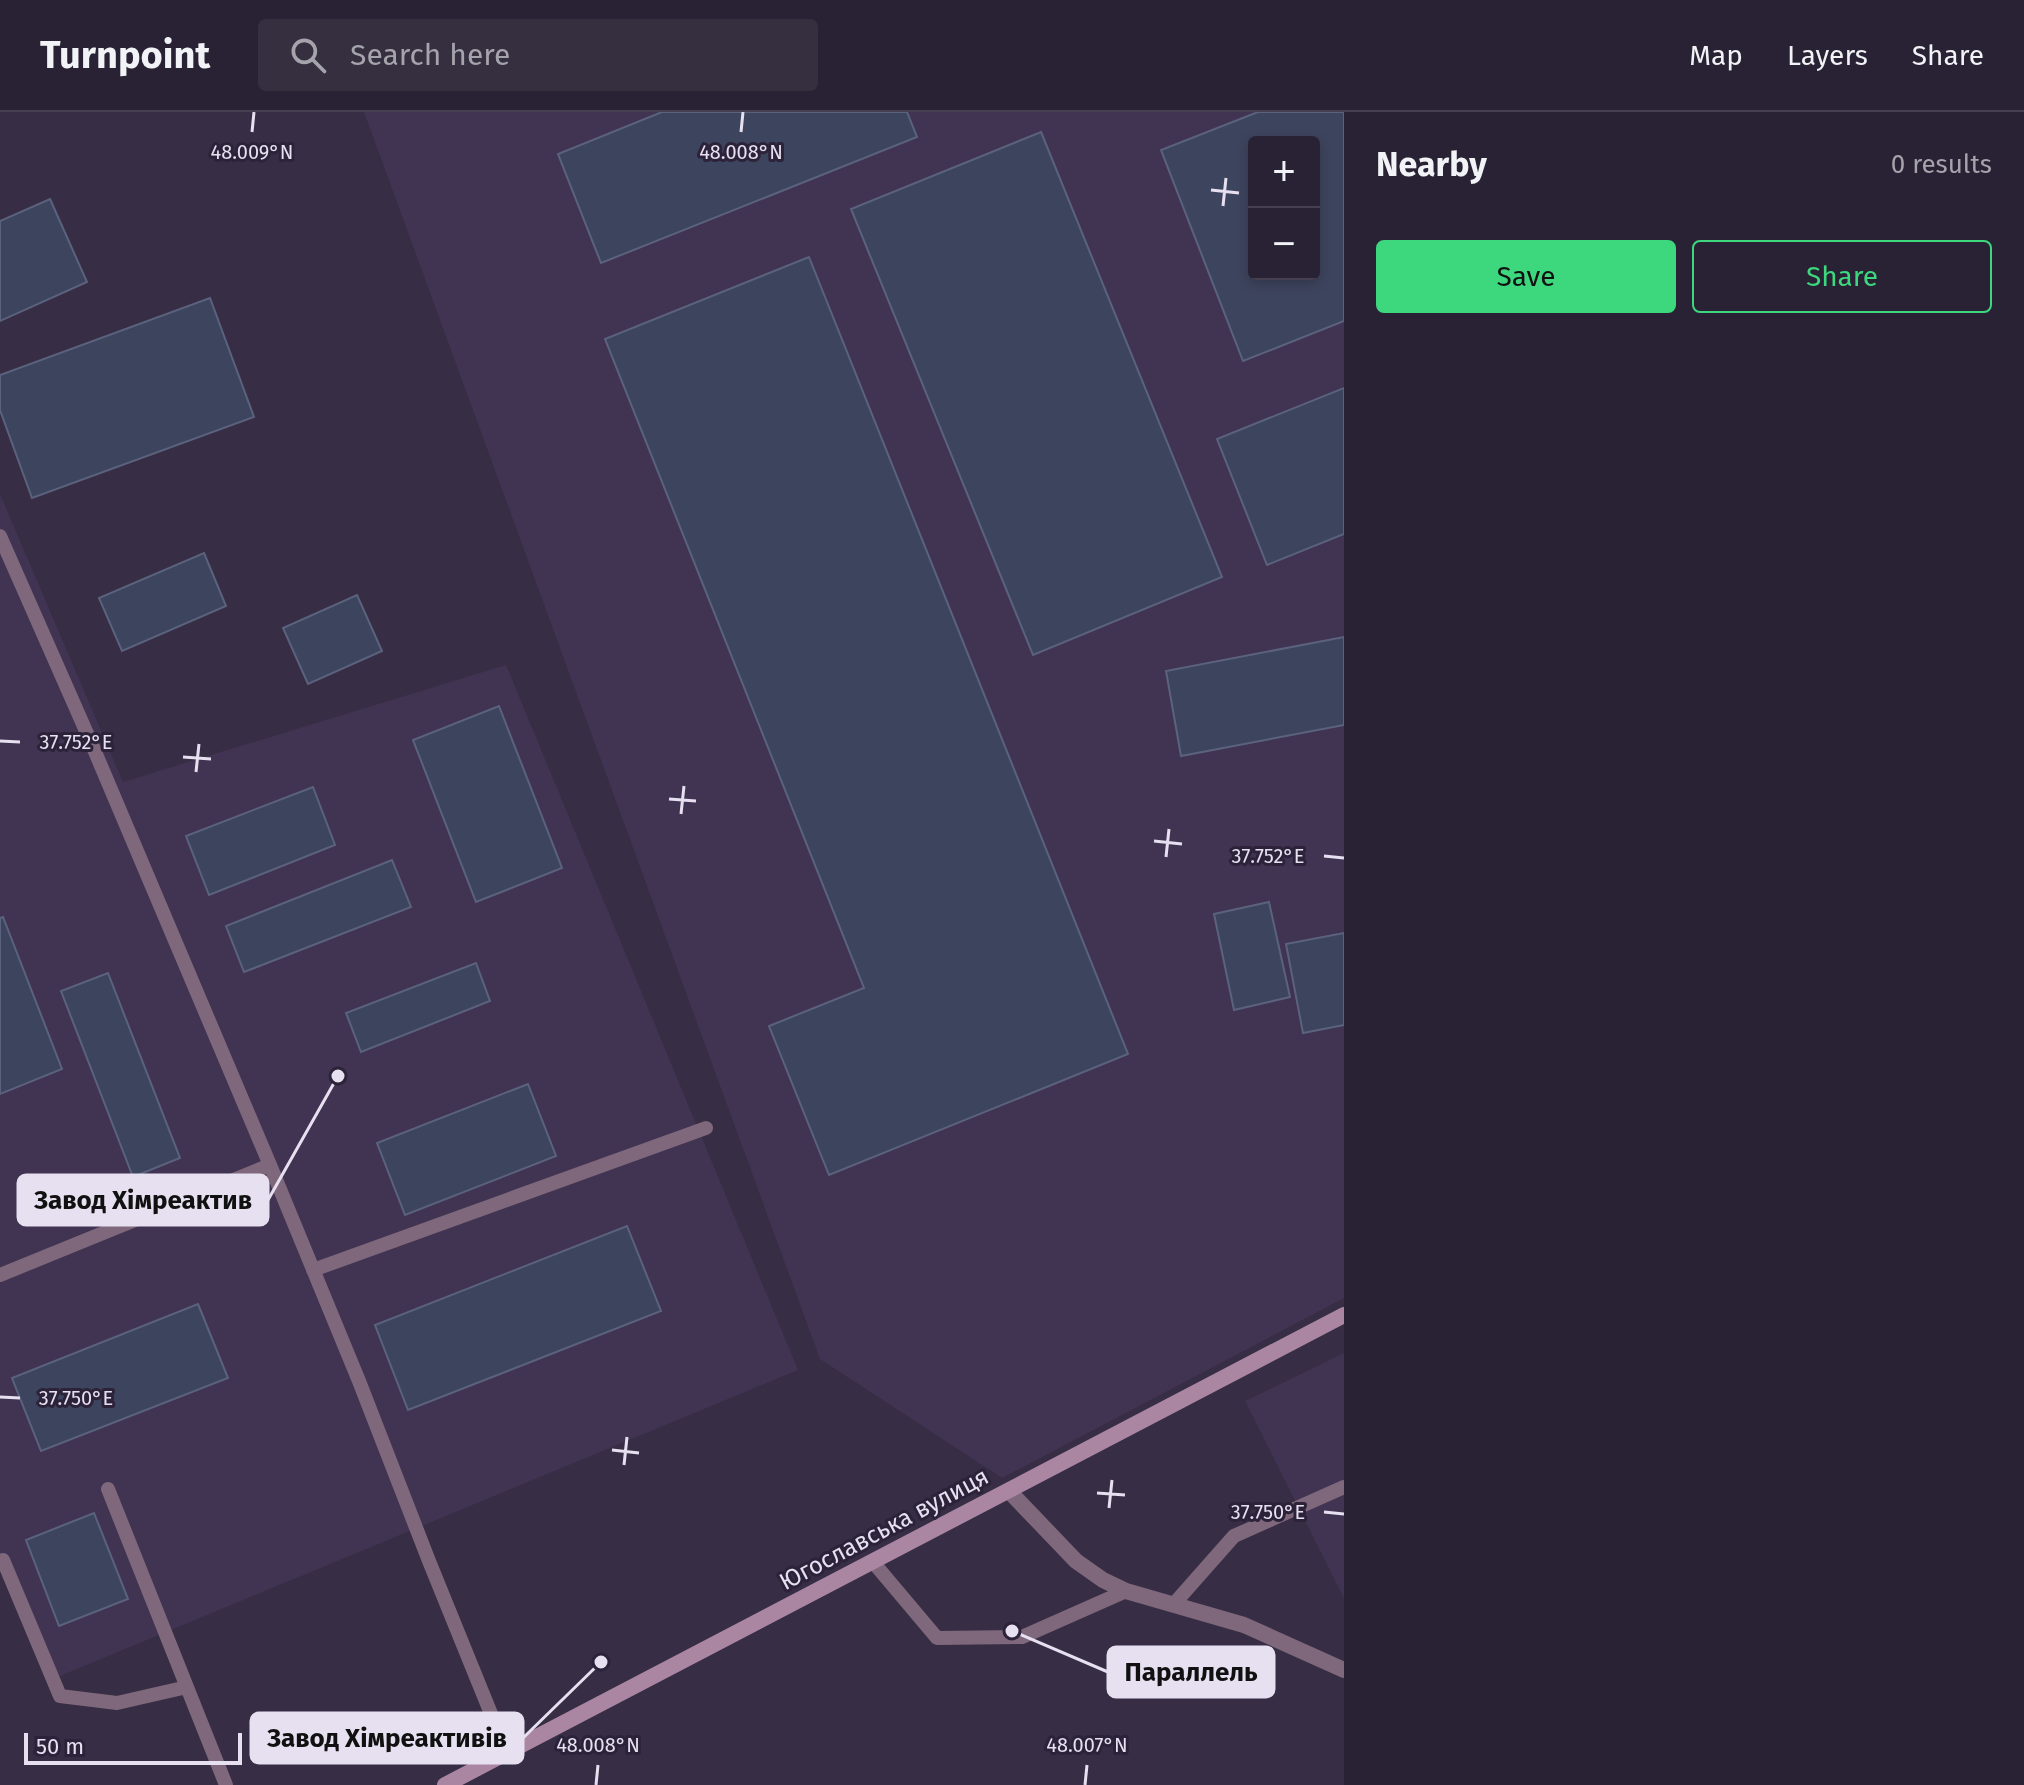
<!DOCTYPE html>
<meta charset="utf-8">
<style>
:root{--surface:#292234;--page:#352f40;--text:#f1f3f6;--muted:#a5a4ac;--line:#453f4f;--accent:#3dd77e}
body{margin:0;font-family:"Fira Sans",sans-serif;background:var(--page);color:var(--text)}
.controls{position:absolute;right:24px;top:24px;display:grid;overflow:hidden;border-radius:8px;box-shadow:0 4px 12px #0003}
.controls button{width:72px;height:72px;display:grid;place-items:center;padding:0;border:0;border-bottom:2px solid var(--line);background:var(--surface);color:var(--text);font:40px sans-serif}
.scale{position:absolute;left:24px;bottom:20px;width:218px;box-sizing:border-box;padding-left:8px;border:4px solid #e6e0f0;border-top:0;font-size:22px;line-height:28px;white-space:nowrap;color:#e6e0f0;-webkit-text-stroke:6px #2c233a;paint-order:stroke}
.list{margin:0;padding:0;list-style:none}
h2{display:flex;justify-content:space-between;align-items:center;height:104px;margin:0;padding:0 32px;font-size:34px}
h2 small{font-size:26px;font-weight:400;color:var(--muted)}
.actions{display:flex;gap:16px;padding:24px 32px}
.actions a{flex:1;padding:18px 0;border:2px solid var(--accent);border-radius:8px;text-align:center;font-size:28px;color:var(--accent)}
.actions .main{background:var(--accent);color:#111}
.icon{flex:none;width:44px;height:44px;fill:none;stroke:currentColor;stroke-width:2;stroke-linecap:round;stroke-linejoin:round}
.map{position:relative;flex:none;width:1344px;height:1673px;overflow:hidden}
header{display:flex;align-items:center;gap:48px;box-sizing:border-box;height:112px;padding:0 40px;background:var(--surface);border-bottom:2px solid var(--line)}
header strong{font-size:38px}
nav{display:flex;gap:44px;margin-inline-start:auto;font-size:28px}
.search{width:560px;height:72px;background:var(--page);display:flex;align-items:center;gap:20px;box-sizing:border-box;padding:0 28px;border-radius:8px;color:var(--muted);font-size:30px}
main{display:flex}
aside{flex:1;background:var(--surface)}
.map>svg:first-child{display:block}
.built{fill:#413453;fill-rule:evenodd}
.building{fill:#3d445d;stroke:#5b627e;stroke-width:2;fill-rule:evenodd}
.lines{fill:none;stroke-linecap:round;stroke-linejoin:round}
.service{stroke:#7f687b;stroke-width:14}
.minor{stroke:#7f687b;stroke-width:16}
.secondary{stroke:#aa86a3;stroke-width:16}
.ticks{fill:none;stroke:#e6e0f0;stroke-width:3}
.labels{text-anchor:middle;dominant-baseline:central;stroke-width:6;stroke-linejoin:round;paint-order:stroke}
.street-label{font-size:24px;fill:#e6e0f0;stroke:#2c233a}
.ticks-label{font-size:20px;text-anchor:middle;fill:#e6e0f0;stroke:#2c233a;stroke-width:6;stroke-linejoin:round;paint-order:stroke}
.leader{fill:none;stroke:#e6e0f0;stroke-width:3}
.callout-dot{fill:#e6e0f0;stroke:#2c233a;stroke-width:3}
.callout{fill:#e6e0f0;stroke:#e6e0f0;stroke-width:3}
.callout-label{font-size:26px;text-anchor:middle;font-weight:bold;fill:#111}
</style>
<header>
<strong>Turnpoint</strong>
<div class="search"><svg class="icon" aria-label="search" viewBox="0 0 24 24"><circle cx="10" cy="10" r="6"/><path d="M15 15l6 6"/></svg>Search here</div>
<nav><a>Map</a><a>Layers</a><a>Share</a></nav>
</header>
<main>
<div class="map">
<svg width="1344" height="1673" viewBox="0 0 1344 1673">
<rect width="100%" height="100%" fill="#372d45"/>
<path class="built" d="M364,0H1344V1186L1002,1366L820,1247ZM1254,30H1314V162H1254Z
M0,382L123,670L506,553L798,1258L55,1566L0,1443Z
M1344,1241V1486L1245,1289Z"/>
<path class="building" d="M662,0H907L917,25L601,151L558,42Z
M1258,0H1344V209L1243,249L1161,38ZM1254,30H1314V162H1254Z
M1041,20L1222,465L1033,543L851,97Z
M50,87L87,170L0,209V109Z
M809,145L1128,942L829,1063L769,914L864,876L605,227Z
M210,186L254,305L32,386L0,298V263Z
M1344,276V422L1267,453L1217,327Z
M204,441L226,494L122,539L99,486Z
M357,483L382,539L308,572L283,516Z
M1344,525V613L1181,644L1166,559Z
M499,594L562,756L476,790L413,628Z
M313,675L335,733L209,783L186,724Z
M392,748L411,795L244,860L226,814Z
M1269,790L1290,885L1234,898L1214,802Z
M3,805L62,957L0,982V806Z
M1344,821V913L1303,921L1286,832Z
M476,851L490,889L361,940L346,901Z
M108,861L180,1046L133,1065L61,879Z
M528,972L556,1044L405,1103L377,1031Z
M627,1114L661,1199L408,1298L375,1213Z
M198,1192L228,1266L41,1339L12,1266Z
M94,1401L128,1487L59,1514L26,1428Z"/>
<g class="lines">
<path class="service" d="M0,424L93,635L270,1053L359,1269L429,1449L507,1641
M313,1158L706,1016
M0,1163L270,1053
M108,1377L226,1673
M3,1448L60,1584L117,1591L187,1575
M873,1450L937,1526L1022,1525L1126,1479
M1173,1493L1234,1424L1344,1375"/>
<path class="minor" d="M1009,1379L1076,1449L1103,1468L1126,1479L1244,1513L1344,1558"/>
<path class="secondary" d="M445,1673L1344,1203"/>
</g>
<path class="ticks" d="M252,20L254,0M741,20L743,0M1211,78L1239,81M1223,94L1226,66M0,629L20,630M183,645L211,647M196,660L199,632M669,687L696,689M681,702L684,674M1154,729L1182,732M1324,744L1344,746M1166,745L1169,717M0,1285L20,1286M612,1338L639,1341M624,1353L627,1325M1097,1381L1125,1383M1109,1396L1112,1368M1324,1400L1344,1402M596,1673L598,1653M1085,1673L1087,1653"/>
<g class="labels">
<g class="street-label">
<text transform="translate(884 1417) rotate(-28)">Югославська вулиця</text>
</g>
</g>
<g class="ticks-label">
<text x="252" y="47">48.009°N</text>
<text x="741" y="47">48.008°N</text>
<text x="76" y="637">37.752°E</text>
<text x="1268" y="751">37.752°E</text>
<text x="76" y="1293">37.750°E</text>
<text x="1268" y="1407">37.750°E</text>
<text x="598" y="1640">48.008°N</text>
<text x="1087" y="1640">48.007°N</text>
</g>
<path class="leader" d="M338 964L268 1088M1012 1519L1108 1560M601 1550L523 1626"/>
<g class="callout-dot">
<circle cx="338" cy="964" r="8"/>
<circle cx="1012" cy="1519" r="8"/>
<circle cx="601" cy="1550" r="8"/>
</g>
<g class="callout">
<rect x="18" y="1063" width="250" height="50" rx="8"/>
<rect x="1108" y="1535" width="166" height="50" rx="8"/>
<rect x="251" y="1601" width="272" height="50" rx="8"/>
</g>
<g class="callout-label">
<text x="143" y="1097">Завод Хімреактив</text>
<text x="1191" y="1569">Параллель</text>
<text x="387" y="1635">Завод Хімреактивів</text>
</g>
</svg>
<div class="controls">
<button>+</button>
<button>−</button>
</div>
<div class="scale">50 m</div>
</div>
<aside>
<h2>Nearby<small>0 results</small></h2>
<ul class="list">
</ul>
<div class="actions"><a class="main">Save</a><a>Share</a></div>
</aside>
</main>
